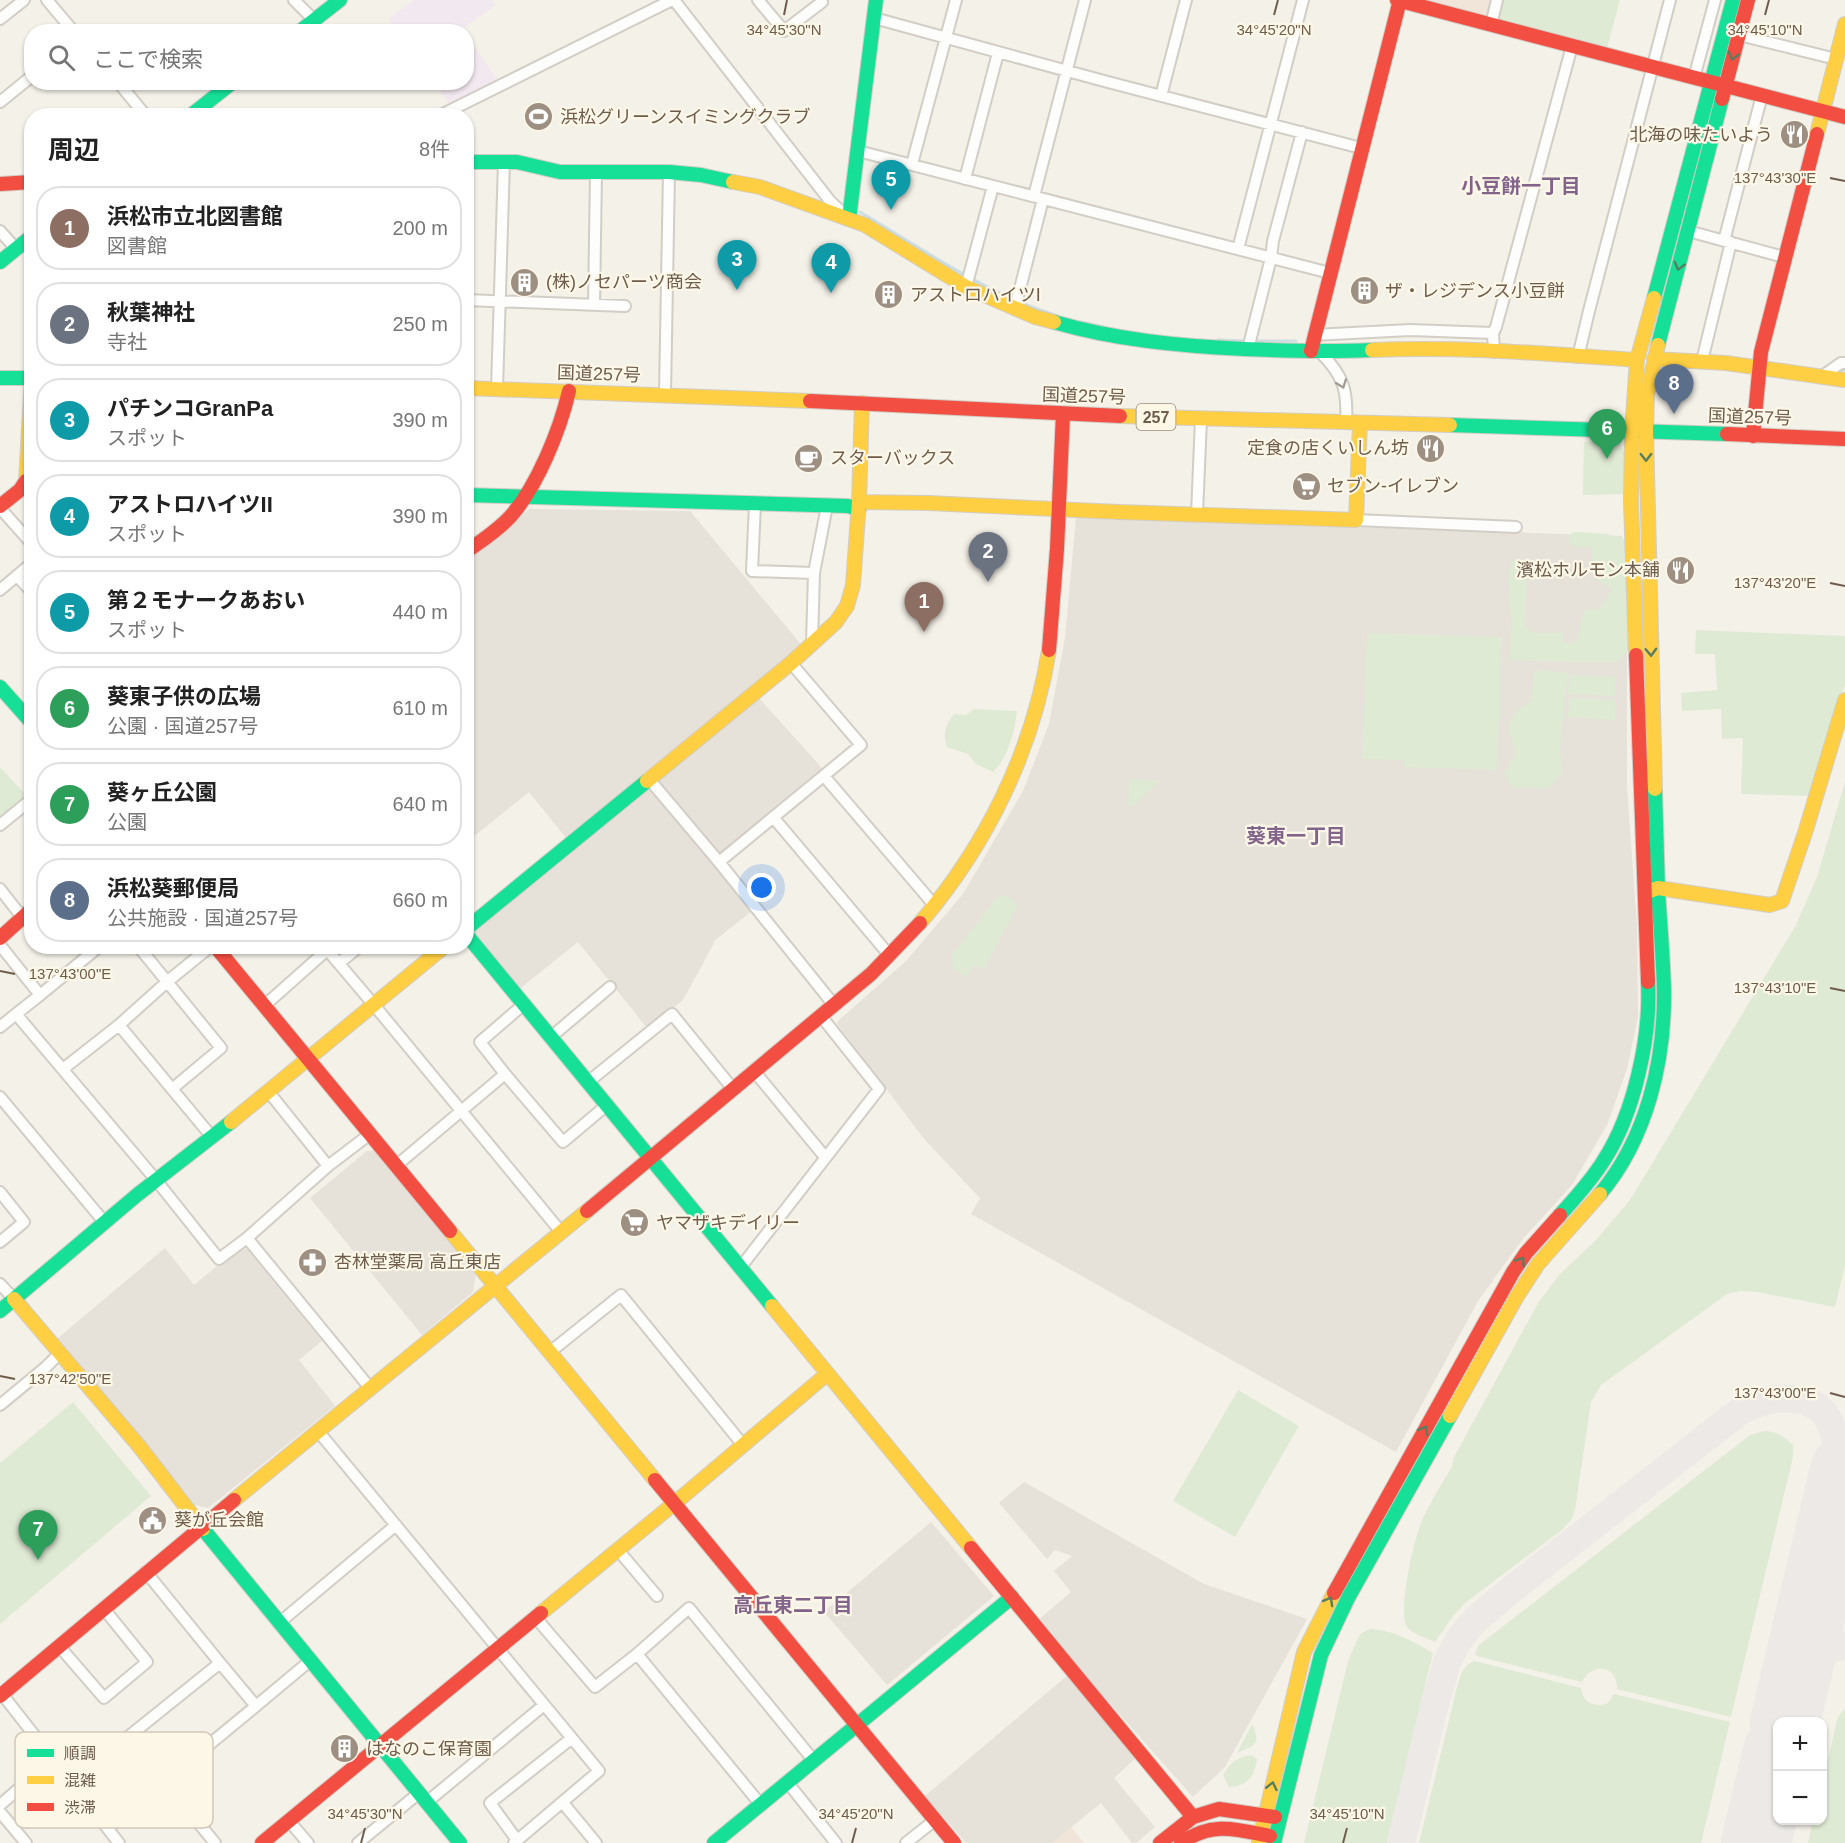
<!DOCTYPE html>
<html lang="ja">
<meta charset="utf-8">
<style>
:root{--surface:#fff;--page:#f6f6f6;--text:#222;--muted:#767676;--line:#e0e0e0;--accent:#0b8043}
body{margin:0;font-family:Arial,"Noto Sans JP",sans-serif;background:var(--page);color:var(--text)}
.controls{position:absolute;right:18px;bottom:18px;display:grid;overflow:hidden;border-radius:12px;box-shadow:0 2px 4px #0004}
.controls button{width:54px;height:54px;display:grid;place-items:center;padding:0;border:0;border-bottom:2px solid var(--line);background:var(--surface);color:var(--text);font:30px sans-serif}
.you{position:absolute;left:762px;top:888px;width:21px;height:21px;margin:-15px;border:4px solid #fff;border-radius:50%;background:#1a73e8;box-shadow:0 0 0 9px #1a73e833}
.badge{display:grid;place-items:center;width:39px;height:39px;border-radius:50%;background:var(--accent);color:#fff;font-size:20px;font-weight:700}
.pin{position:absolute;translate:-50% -50px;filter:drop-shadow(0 2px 3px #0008)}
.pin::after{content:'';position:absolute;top:32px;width:21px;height:18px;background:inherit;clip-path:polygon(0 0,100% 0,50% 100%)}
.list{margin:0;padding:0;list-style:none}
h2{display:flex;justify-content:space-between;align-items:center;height:78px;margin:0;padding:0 24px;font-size:26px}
h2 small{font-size:20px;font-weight:400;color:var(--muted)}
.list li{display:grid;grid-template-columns:39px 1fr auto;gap:18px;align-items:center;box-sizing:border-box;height:84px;margin:0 12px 12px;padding:0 12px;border:2px solid var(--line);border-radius:24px}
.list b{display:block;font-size:22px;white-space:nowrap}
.list p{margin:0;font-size:20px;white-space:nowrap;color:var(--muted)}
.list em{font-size:20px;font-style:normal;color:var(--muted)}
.icon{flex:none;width:33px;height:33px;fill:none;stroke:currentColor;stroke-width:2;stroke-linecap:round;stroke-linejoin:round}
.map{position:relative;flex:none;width:1845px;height:1843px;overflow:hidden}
.search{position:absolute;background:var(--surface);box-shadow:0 2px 4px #0004;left:24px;top:24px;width:450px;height:66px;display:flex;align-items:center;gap:15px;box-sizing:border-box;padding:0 21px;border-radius:24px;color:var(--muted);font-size:22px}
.panel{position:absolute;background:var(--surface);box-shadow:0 2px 4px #0004;left:24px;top:108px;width:450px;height:846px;border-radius:24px}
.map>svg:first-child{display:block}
.commercial{fill:#f1e4d9}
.industrial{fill:#e6e1d9}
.education{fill:#f2e8ef}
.green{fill:#dfead4}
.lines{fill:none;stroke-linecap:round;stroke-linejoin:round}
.stream{stroke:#cbdee2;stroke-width:3}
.taxiway{stroke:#ece9e6;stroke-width:28}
.runway{stroke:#ece9e6;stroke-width:70}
.street-casing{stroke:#d2cdc5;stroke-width:14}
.fast-casing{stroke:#d2cdc5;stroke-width:16}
.slow-casing{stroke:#d2cdc5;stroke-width:16}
.jam-casing{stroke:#d2cdc5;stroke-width:16}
.street{stroke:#fdfdfc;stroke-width:10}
.fast{stroke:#16e098;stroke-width:14}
.slow{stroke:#ffcf43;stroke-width:14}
.jam{stroke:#f24e42;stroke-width:14}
.oneway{stroke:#587d5f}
.oneway2{stroke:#a79c92}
.ticks{fill:none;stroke:#6e5c4c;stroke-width:2}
.labels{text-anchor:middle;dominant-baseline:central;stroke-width:4.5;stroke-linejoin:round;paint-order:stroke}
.shield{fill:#fdf7e8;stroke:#998a7b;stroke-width:1.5}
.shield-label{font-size:16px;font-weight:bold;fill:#6e5c4c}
.poi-label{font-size:18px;fill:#6e5c4c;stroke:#fdf7e8;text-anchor:start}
.street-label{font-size:18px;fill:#6e5c4c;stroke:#fdf7e8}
.neighbourhood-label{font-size:20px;font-weight:bold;fill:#82648b;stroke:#fdf7e8}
.key{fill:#fdf7e8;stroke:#d2c8b9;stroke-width:1.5}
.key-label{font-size:16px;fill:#6e5c4c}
.ticks-label{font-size:15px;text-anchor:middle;fill:#6e5c4c;stroke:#fdf7e8;stroke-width:4.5;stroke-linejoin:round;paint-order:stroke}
</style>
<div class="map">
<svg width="1845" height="1843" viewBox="0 0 1845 1843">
<rect width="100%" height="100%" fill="#f4f1e8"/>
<path class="commercial" d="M1427,0H1491L1487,16Z
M1071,1827L1084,1843H1052Z"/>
<path class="industrial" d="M529,509L690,511L804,648L567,839L529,792L467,842V561Z
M1076,518L1622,536L1627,652V787L1637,926L1638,1017L1627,1069L1607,1125L1572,1185L1522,1240L1478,1301L1396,1452L971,1214L980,1198L925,1140L837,1024L839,1020L906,961L963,894L1023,791L1049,724L1065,638Z
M758,697L822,768L718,856L656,780Z
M648,786L753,910L714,941L713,945L683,1000L648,1029L578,942L517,991L471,932Z
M367,1151H378L476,1273L473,1292L422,1335L310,1198Z
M165,1248L194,1285L239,1248L247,1249L322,1341L299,1360L335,1406L208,1508L195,1505L58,1338Z
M1024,1482L1204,1584L1307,1619L1225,1767L1193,1797L1037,1621L1071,1592L1054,1571L1072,1556L1055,1550L1047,1559L999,1503Z
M931,1522L994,1596L887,1685L824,1612Z
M1069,1674L1138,1756L1114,1778L1155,1827L1136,1843H1132L1101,1803L1052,1843H966L925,1796Z"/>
<path class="education" d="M414,0H492L496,5L463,28L465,31H397L388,19Z
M467,35L498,81L450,104L434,83L466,82Z"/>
<path class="green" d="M1499,0H1620L1607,48L1494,19Z
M1584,442H1619L1625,454L1626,494L1583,495Z
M1577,532L1606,534L1626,539L1631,647L1617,662H1575L1510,660L1511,617L1508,582L1511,563L1517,559L1525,562L1527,574L1525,626L1534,633H1563L1564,642L1569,644L1576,641L1581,622L1585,611L1593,608L1598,611L1612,590L1595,578L1591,547H1577L1569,544L1568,539L1571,533Z
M1696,630L1845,636V684L1809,796L1741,794L1743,738L1722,739L1721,709L1682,711L1681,693L1717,690L1715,654H1695Z
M1367,633L1502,637L1497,770L1404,767V760L1362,759Z
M1542,670L1568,673L1560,751L1563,772L1549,788H1512L1504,773L1516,754C1515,747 1511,741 1510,735C1506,719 1519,707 1532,701L1533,672Z
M1569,675L1616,677L1615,696L1568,694Z
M1569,698L1616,700L1615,720L1568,717Z
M974,709L1017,711C1015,731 1008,758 993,772L976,764L968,754L947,747C942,735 946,724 954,714L966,715Z
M0,767L27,796L0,818Z
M1133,779L1160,781L1132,806L1128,805L1129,780Z
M1845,782V1265L1835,1307L1757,1292L1741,1291L1727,1294L1601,1385L1591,1402L1575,1510L1571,1520L1562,1530L1465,1603L1453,1616L1435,1642C1427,1638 1412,1634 1407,1627C1397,1613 1414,1539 1421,1523C1429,1503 1442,1485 1452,1466L1453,1459L1538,1303L1559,1275L1595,1241L1630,1200L1796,925L1817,877Z
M1004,895L1015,901L1017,907L984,969L974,965L967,976L953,969L952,956L997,897Z
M1238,1390L1299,1426L1235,1537L1173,1501Z
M73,1402L151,1496L0,1624V1463Z
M1764,1431C1777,1431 1783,1436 1793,1445V1457L1731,1717L1617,1689C1618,1665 1592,1662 1582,1682L1477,1656L1475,1653L1479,1645L1750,1435Z
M1370,1629C1394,1630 1412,1641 1433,1653L1387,1843H1304L1348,1661L1360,1634Z
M1475,1661L1581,1688C1583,1703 1594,1708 1608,1703L1614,1694L1730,1722L1701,1843H1419L1458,1683C1461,1674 1464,1664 1475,1661Z
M1845,1709V1843H1808L1813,1821L1822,1820L1823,1782L1837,1720L1840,1714Z
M1252,1724C1263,1746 1252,1746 1237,1753Z
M1251,1755L1257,1759C1255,1775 1247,1787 1229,1787L1223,1775C1230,1763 1237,1757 1251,1755Z"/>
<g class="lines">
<path class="stream" d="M860,212C911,242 959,275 1012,299
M1024,304L1057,316
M1081,322L1104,327
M1218,340L1247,341
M1254,341H1296
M1842,370H1845"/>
<path class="taxiway" d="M1792,1689C1803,1663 1815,1648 1845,1646
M1401,1843L1431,1719L1447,1662L1460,1638L1475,1620L1507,1593L1740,1411C1757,1402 1773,1397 1793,1399C1845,1403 1837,1461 1838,1499C1838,1513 1842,1526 1845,1540"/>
<path class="runway" d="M1785,1722L1845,1470
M1756,1843L1778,1751"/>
<defs>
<path id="street" d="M47,0L74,32
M294,0L314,20
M674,0L830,201L846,216
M758,0L784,31L822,2L821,0
M874,18L1104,81L1361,148
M0,19L24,0
M1491,25L1497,0
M1739,35L1836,59
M1694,78L1715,0
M118,82L146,116
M1161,96L1186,0
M0,102L32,76
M439,116L672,0
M858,151L1330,273
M912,164L956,0
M965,179L998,53
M1034,196L1085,0
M0,231L16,249
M1688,231L1784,257
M1724,241L1762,95
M1238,249L1303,0
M966,287L993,186
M466,300L625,306
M594,305L596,173
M1015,308L1043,199
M1493,333L1496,327L1572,46
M1314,335L1410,330L1493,333L1494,352
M1248,349L1271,258L1273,241L1302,132
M1320,352C1343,375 1348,390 1346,422
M1578,357L1589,311L1670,0
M1702,361L1731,242
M1821,377L1841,363H1845
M497,389L504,162
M665,394L669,172
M755,504L752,571L814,573L812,642
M0,508L32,544
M1197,514L1201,419
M1356,520L1516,527
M814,573L827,506
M17,576L32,592
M0,590L32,563
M824,776L935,906
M649,779L719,862L834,1005
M773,817L890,956
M0,825L27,803L32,809
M719,862L861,745L791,663
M0,889L22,917
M0,945L40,995L16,1014
M324,946L374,1005L561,1232
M339,963L360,946
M40,995L100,946
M264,1006L327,950
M119,1025L168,981L211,946
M0,1027L16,1014L156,1180L219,1259L247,1238L370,1388
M551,1037L610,987
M63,1069L119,1025L172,1089L221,1048L138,946
M754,1071L825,1157
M505,1074L563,1142L607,1105
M588,1082L672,1014L733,1089
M172,1089L212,1137
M268,1091L328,1166
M0,1097L105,1223
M397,1165L505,1074L480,1042L524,1004
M0,1192L24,1222L0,1242
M247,1238L328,1166L370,1134
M740,1268L879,1089L821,1016
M0,1284L14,1299
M550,1352L621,1295L743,1445
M0,1405L46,1367L60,1353
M318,1431L599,1771L514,1843
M618,1550L657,1596
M536,1618L595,1687L637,1654L689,1608L814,1761
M279,1623L396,1525
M59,1646L104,1698L147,1662L104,1609
M637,1654L761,1805
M2,1694L53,1759
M256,1706L311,1660
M164,1781L215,1843
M72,1782L220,1663L146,1572
M788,1783L836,1843
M427,1802L544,1705
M563,1803L596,1843
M0,1805L53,1759L119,1843
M0,1812L26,1843
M289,1821L308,1843
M108,1828L256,1706L220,1663
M517,1840L490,1803L572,1738
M358,1843L419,1793
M906,1843L935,1820"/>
<path id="fast" d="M299,32L340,0
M190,116L233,82
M466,162H517L560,172H669L701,175L733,182
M849,219L876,0
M0,262L32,236
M1654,298L1733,0
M1054,322C1116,340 1180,346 1244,349C1287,351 1329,352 1372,350
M1658,345L1722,99
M0,378H32
M1450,425L1727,434
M466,495L848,506L859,509
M0,687L32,723
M466,929L647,781
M466,934L772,1306
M1600,1194C1647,1138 1665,1061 1664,989C1663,956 1660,923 1658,889C1657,856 1656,823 1655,789
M1560,1215C1576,1197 1592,1180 1604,1160C1634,1114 1651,1037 1648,982
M0,1311L137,1195L231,1122
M203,1529L460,1843
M714,1843L1012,1597
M1274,1843L1321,1655L1348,1598L1450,1416"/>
<path id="slow" d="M1817,134L1845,24
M733,182L760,187L865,225L966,287L1035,317L1054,322
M1372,350C1461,346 1549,354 1637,360
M1654,359L1726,363L1845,380
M466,388L810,401
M1120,416L1450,425
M26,481L32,379
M859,502L928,503L1119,512L1356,520L1360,423
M1636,655L1631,501L1632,431L1637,360L1654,298
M647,781L791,663L836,622L847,606L853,585L859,502L862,403
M1655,789L1646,431L1647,395L1658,345
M1650,891L1658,888L1770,905L1782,901L1805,833L1845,700
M920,923C986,846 1033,751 1049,650
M231,1122L445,946
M450,1231L655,1480
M14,1299L139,1446L203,1529
M772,1306L971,1548
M1450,1416L1516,1298L1538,1264L1600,1194
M234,1500L587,1211
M541,1613L682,1497L827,1374
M1259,1843L1304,1652L1334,1593"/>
<path id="jam" d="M1397,0L1845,117
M1722,99L1748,0
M0,184L32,182
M1311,351L1400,0
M810,401L1120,416
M1727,434L1845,439
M1753,436L1761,352L1817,134
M0,506L20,490L26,481L32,482
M466,552C481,541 497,531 510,517C537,487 560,430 569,391
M1049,650L1057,549L1063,414
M1636,655L1648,982
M0,938L32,909
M215,946L450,1231
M587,1211L871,974L920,923
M655,1480L954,1843
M971,1548L1193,1817
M1334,1593L1513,1272L1526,1253L1560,1215
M0,1696L234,1500
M262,1843L541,1613
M1160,1843L1193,1817L1219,1809L1275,1817
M1181,1843C1212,1821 1236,1829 1270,1836"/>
</defs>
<use href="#street" class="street-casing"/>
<use href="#fast" class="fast-casing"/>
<use href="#slow" class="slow-casing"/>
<use href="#jam" class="jam-casing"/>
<use href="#street" class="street"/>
<use href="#fast" class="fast"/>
<use href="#slow" class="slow"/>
<use href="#jam" class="jam"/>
</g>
<defs><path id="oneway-chevron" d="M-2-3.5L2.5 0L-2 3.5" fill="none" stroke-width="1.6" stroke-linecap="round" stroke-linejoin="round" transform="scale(1.5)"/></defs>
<g class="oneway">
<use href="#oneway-chevron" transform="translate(1733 56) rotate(104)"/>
<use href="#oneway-chevron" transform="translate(1679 266) rotate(105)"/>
<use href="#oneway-chevron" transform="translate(1646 457) rotate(89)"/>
<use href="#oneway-chevron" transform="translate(1651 652) rotate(88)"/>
<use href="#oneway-chevron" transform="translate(1521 1261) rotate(-56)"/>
<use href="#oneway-chevron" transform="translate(1424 1430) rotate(-61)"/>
<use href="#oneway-chevron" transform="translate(1329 1601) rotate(-61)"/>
<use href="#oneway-chevron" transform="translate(1272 1786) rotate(-77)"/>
</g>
<use class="oneway2" href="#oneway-chevron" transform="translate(1342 384) rotate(70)"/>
<path class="ticks" d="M784,15L787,0M1274,15L1278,0M1765,15L1769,0M1830,178L1845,181M1830,583L1845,586M0,971L15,974M1830,988L1845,991M0,1376L15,1379M1830,1393L1845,1397M361,1843L365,1828M852,1843L856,1828M1343,1843L1347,1828"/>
<defs>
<symbol id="stadium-disc" viewBox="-11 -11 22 22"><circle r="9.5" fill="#9d9083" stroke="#fdf7e8"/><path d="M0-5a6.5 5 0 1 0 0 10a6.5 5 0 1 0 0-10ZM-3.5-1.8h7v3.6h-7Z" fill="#fff"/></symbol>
<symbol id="restaurant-disc" viewBox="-11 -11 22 22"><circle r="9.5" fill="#9d9083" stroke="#fdf7e8"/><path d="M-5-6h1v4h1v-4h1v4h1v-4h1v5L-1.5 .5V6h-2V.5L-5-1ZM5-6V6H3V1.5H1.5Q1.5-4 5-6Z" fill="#fff"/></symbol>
<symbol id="building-disc" viewBox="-11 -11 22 22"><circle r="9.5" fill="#9d9083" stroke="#fdf7e8"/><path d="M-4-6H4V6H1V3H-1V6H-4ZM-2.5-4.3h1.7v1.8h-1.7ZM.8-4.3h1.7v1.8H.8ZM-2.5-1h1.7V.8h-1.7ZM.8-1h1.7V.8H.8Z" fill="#fff"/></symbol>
<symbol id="cafe-disc" viewBox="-11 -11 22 22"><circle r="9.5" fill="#9d9083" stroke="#fdf7e8"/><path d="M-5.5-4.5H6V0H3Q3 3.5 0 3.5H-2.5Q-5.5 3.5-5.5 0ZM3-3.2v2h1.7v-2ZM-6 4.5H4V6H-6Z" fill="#fff"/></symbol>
<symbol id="supermarket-disc" viewBox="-11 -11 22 22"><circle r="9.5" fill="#9d9083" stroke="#fdf7e8"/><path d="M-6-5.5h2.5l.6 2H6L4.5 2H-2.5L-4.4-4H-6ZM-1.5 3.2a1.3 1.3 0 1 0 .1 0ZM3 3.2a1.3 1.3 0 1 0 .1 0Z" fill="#fff"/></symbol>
<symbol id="pharmacy-disc" viewBox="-11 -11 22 22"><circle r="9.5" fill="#9d9083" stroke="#fdf7e8"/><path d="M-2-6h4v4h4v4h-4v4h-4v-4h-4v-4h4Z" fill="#fff"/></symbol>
<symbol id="civic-disc" viewBox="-11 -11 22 22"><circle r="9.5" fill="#9d9083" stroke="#fdf7e8"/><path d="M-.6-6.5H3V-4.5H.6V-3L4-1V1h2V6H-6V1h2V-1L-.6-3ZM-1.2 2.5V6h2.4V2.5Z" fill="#fff"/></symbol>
</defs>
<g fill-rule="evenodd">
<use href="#stadium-disc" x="522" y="100" width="33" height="33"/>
<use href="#restaurant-disc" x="1778" y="118" width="33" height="33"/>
<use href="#building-disc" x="508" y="266" width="33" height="33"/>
<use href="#building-disc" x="1348" y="274" width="33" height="33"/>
<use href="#building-disc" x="872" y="278" width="33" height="33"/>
<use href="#restaurant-disc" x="1414" y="432" width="33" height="33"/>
<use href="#cafe-disc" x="792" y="442" width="33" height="33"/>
<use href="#supermarket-disc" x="1290" y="470" width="33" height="33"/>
<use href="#restaurant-disc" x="1664" y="554" width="33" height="33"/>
<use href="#supermarket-disc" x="618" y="1206" width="33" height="33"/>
<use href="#pharmacy-disc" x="296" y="1246" width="33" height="33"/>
<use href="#civic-disc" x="136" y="1504" width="33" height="33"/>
<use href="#building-disc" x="328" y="1732" width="33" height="33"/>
</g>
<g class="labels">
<rect class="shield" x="1136.5" y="404" width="39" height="26" rx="4.5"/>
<g class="shield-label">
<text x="1156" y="417">257</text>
</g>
<g class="poi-label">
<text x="560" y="117">浜松グリーンスイミングクラブ</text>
<text x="1773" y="135" text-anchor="end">北海の味たいよう</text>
<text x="546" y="282">(株)ノセパーツ商会</text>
<text x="1385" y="291">ザ・レジデンス小豆餅</text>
<text x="910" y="295">アストロハイツI</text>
<text x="1409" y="448" text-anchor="end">定食の店くいしん坊</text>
<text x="830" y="458">スターバックス</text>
<text x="1327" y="486">セブン-イレブン</text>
<text x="1660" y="570" text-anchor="end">濱松ホルモン本舗</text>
<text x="656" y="1223">ヤマザキデイリー</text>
<text x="334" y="1262">杏林堂薬局 高丘東店</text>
<text x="174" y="1520">葵が丘会館</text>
<text x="366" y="1749">はなのこ保育園</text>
</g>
<g class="street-label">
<text transform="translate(599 374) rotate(2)">国道257号</text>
<text transform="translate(1084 396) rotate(2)">国道257号</text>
<text transform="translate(1750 417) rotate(2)">国道257号</text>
</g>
<g class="neighbourhood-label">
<text x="1521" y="186">小豆餅一丁目</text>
<text x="1296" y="836">葵東一丁目</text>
<text x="793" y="1605">高丘東二丁目</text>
</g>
</g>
<rect x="15" y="1732" width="198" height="96" rx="9" class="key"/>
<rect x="27" y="1749" width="27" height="8" fill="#16e098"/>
<rect x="27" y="1776" width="27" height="8" fill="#ffcf43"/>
<rect x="27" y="1803" width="27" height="8" fill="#f24e42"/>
<g class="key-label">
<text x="64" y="1759">順調</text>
<text x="64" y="1786">混雑</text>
<text x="64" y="1813">渋滞</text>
</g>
<g class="ticks-label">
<text x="1274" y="35">34°45'20"N</text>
<text x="784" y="35">34°45'30"N</text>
<text x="1765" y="35">34°45'10"N</text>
<text x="1775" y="183">137°43'30"E</text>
<text x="1775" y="588">137°43'20"E</text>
<text x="70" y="979">137°43'00"E</text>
<text x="1775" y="993">137°43'10"E</text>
<text x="70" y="1384">137°42'50"E</text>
<text x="1775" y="1398">137°43'00"E</text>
<text x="365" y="1819">34°45'30"N</text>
<text x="856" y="1819">34°45'20"N</text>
<text x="1347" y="1819">34°45'10"N</text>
</g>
</svg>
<div class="controls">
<button>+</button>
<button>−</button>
</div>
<div class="you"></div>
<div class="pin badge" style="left:924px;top:632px;background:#8d6e63">1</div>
<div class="pin badge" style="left:988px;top:582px;background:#6b7280">2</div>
<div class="pin badge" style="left:737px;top:290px;background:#0f9aa8">3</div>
<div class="pin badge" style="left:831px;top:293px;background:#0f9aa8">4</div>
<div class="pin badge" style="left:891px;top:210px;background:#0f9aa8">5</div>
<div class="pin badge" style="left:1607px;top:459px;background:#2e9e5b">6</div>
<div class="pin badge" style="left:38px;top:1560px;background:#2e9e5b">7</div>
<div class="pin badge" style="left:1674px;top:414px;background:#5c6f8a">8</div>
<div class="search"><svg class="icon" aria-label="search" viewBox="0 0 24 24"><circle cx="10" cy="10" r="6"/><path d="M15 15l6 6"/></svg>ここで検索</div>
<section class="panel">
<h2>周辺<small>8件</small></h2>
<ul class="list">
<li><span class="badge" style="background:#8d6e63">1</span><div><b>浜松市立北図書館</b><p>図書館</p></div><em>200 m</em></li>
<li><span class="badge" style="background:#6b7280">2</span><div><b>秋葉神社</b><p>寺社</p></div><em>250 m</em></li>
<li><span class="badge" style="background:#0f9aa8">3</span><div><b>パチンコGranPa</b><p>スポット</p></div><em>390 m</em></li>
<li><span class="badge" style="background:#0f9aa8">4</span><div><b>アストロハイツII</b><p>スポット</p></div><em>390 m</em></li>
<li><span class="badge" style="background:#0f9aa8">5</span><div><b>第２モナークあおい</b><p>スポット</p></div><em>440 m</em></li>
<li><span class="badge" style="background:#2e9e5b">6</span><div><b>葵東子供の広場</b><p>公園 · 国道257号</p></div><em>610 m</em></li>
<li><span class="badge" style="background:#2e9e5b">7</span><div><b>葵ヶ丘公園</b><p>公園</p></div><em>640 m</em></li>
<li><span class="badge" style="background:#5c6f8a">8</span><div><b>浜松葵郵便局</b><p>公共施設 · 国道257号</p></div><em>660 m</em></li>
</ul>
</section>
</div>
